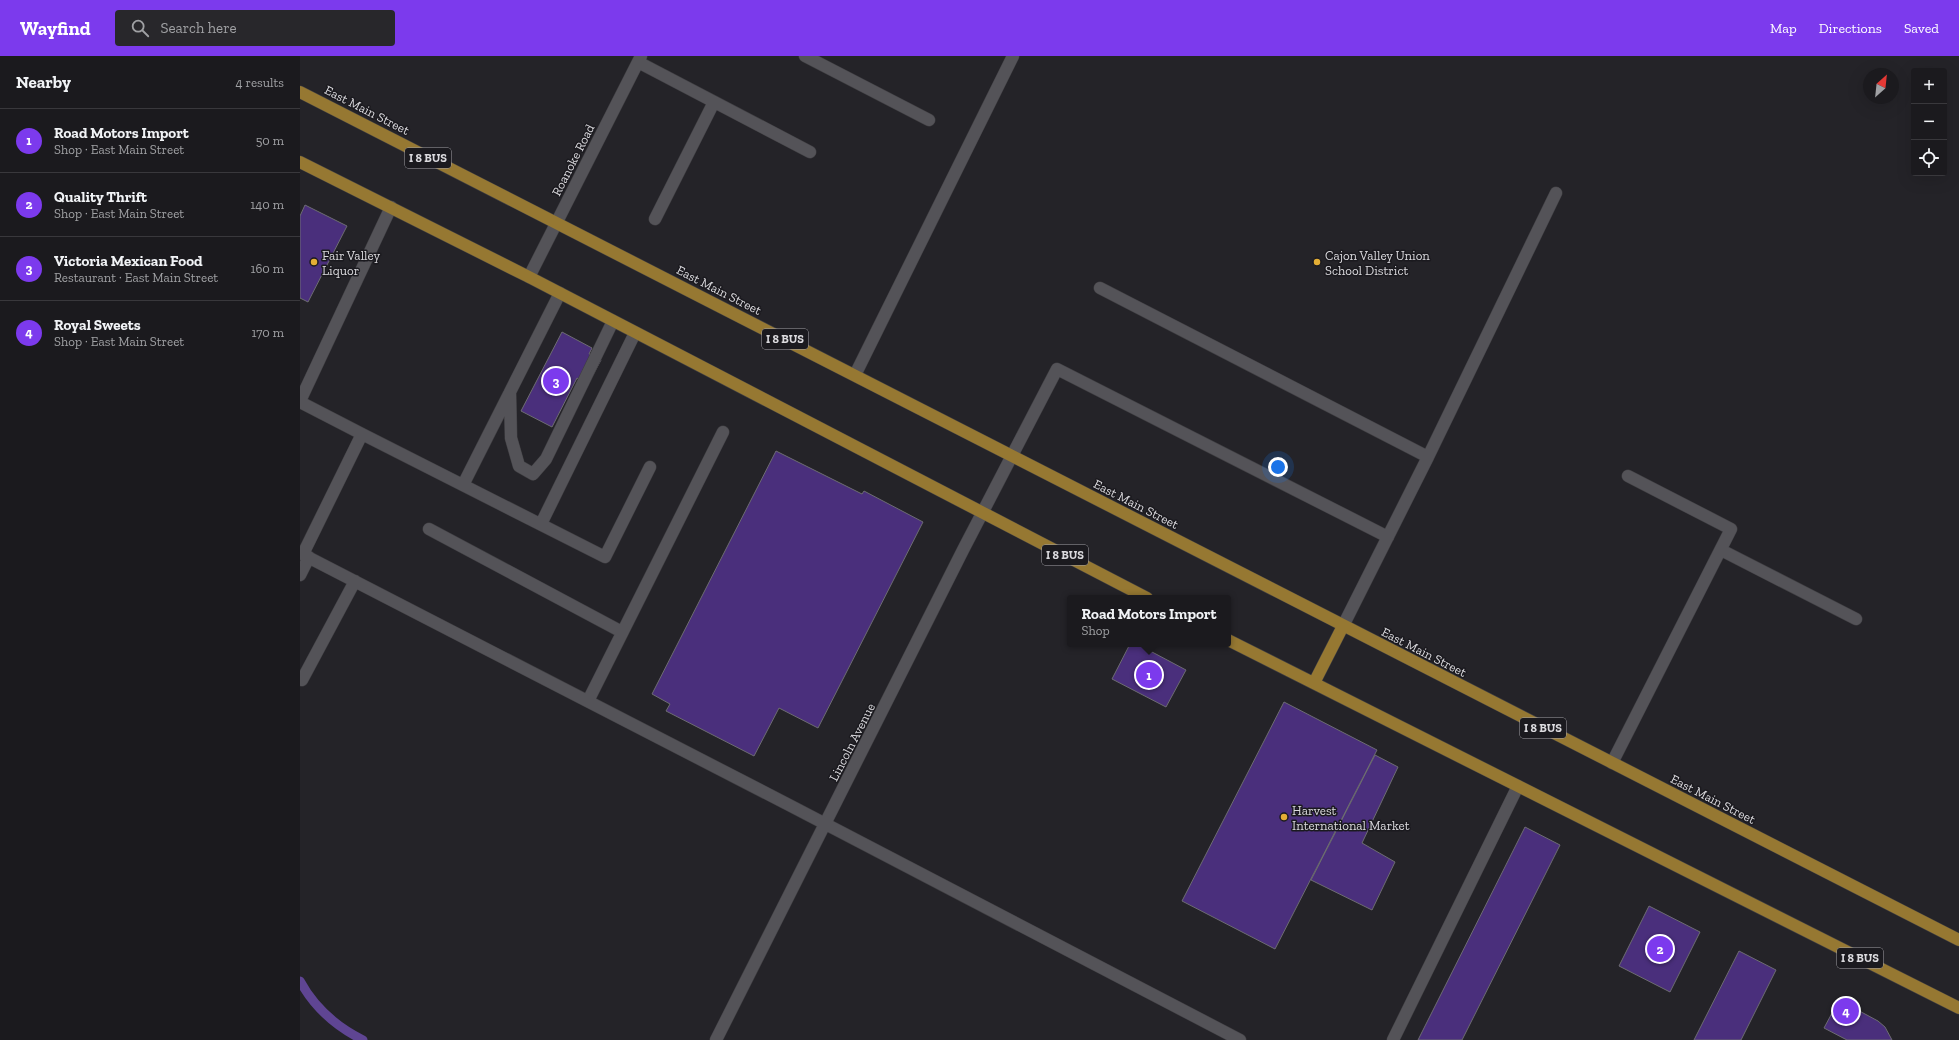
<!DOCTYPE html>
<meta charset="utf-8">
<style>
:root{--surface:#1b1a1e;--page:#28272b;--text:#f1f3f6;--muted:#a0a1a4;--line:#39383c;--accent:#7c3aed}
body{margin:0;font-family:"Zilla Slab",serif;background:var(--page);color:var(--text)}
.controls{position:absolute;right:12px;top:12px;display:grid;overflow:hidden;border-radius:4px;box-shadow:0 4px 16px #0002}
.controls button{width:36px;height:36px;display:grid;place-items:center;padding:0;border:0;border-bottom:1px solid var(--line);background:var(--surface);color:var(--text);font:20px sans-serif}
.compass{position:absolute;left:1563px;top:12px;width:36px;height:36px;border-radius:50%;background:var(--surface);box-shadow:0 4px 16px #0002;rotate:27deg}
.you{position:absolute;left:978px;top:411px;width:14px;height:14px;margin:-10px;border:3px solid #fff;border-radius:50%;background:#1a73e8;box-shadow:0 0 0 6px #1a73e833}
.badge{display:grid;place-items:center;width:26px;height:26px;border-radius:50%;background:var(--accent);color:#fff;font-size:13px;font-weight:700}
.pin{position:absolute;translate:-50% -50%;border:2px solid #fff;box-shadow:0 1px 4px #0006}
.popup{position:absolute;left:767px;top:539px;width:164px;height:52px;box-sizing:border-box;display:grid;place-content:center;border-radius:4px;background:var(--surface);filter:drop-shadow(0 1px 3px #0005);font-size:13px;white-space:nowrap;color:var(--muted)}
.popup b{font-size:15px;color:var(--text)}
.popup::after{content:'';position:absolute;left:50%;top:100%;margin-left:-8px;border:8px solid transparent;border-top-color:var(--surface)}
.list{margin:0;padding:0;list-style:none}
h2{display:flex;justify-content:space-between;align-items:center;height:52px;margin:0;padding:0 16px;font-size:17px}
h2 small{font-size:13px;font-weight:400;color:var(--muted)}
.list li{display:grid;grid-template-columns:26px 1fr auto;gap:12px;align-items:center;box-sizing:border-box;height:64px;padding:0 16px;border-top:1px solid var(--line)}
.list b{display:block;font-size:15px;white-space:nowrap}
.list p{margin:0;font-size:13px;white-space:nowrap;color:var(--muted)}
.list em{font-size:13px;font-style:normal;color:var(--muted)}
.icon{flex:none;width:22px;height:22px;fill:none;stroke:currentColor;stroke-width:2;stroke-linecap:round;stroke-linejoin:round}
.map{position:relative;flex:none;width:1659px;height:984px;overflow:hidden}
header{display:flex;align-items:center;gap:24px;box-sizing:border-box;height:56px;padding:0 20px;background:var(--accent);color:#fff}
header strong{font-size:19px}
nav{display:flex;gap:22px;margin-inline-start:auto;font-size:14px}
.search{width:280px;height:36px;background:var(--page);display:flex;align-items:center;gap:10px;box-sizing:border-box;padding:0 14px;border-radius:4px;color:var(--muted);font-size:15px}
main{display:flex}
aside{flex:1;background:var(--surface)}
.map>svg:first-child{display:block}
.lines{fill:none;stroke-linecap:round;stroke-linejoin:round}
.stream{stroke:#5f4593;stroke-width:9}
.building{fill:#4a2f7c;stroke:#6d6c72}
.minor-casing{stroke:#3f3e42;stroke-width:13}
.major-casing{stroke:#3f3e42;stroke-width:13}
.minor{stroke:#545358;stroke-width:12}
.major{stroke:#967832;stroke-width:12}
.poi-dot{fill:#e4ae35;stroke:#1b1a1f;stroke-width:1.5}
.labels{text-anchor:middle;dominant-baseline:central;stroke-width:3;stroke-linejoin:round;paint-order:stroke}
.shield{fill:#1b1a1f;stroke:#a1a0a5;stroke-width:1}
.shield-label{font-size:12px;font-weight:bold;fill:#dbdade}
.street-label{font-size:13px;fill:#dbdade;stroke:#1b1a1f}
.poi-label{font-size:13px;fill:#dbdade;stroke:#1b1a1f;text-anchor:start}
</style>
<header>
<strong>Wayfind</strong>
<div class="search"><svg class="icon" aria-label="search" viewBox="0 0 24 24"><circle cx="10" cy="10" r="6"/><path d="M15 15l6 6"/></svg>Search here</div>
<nav><a>Map</a><a>Directions</a><a>Saved</a></nav>
</header>
<main>
<aside>
<h2>Nearby<small>4 results</small></h2>
<ul class="list">
<li><span class="badge">1</span><div><b>Road Motors Import</b><p>Shop · East Main Street</p></div><em>50 m</em></li>
<li><span class="badge">2</span><div><b>Quality Thrift</b><p>Shop · East Main Street</p></div><em>140 m</em></li>
<li><span class="badge">3</span><div><b>Victoria Mexican Food</b><p>Restaurant · East Main Street</p></div><em>160 m</em></li>
<li><span class="badge">4</span><div><b>Royal Sweets</b><p>Shop · East Main Street</p></div><em>170 m</em></li>
</ul>
</aside>
<div class="map">
<svg width="1659" height="984" viewBox="0 0 1659 984">
<rect width="100%" height="100%" fill="#242328"/>
<g class="lines">
<path class="stream" d="M0,925C14,951 37,971 63,984"/>
</g>
<path class="building" d="M5,149L47,170L8,246L0,242V160Z
M262,276L292,292L289,298L301,304L288,328L277,322L252,371L221,355Z
M476,395L562,438L564,435L623,466L518,672L479,652L454,700L366,655L370,648L352,638Z
M830,588H837L886,614L866,651L812,623Z
M984,646L1077,694L975,893L882,845Z
M1075,699L1098,711L1062,787L1095,806L1072,854L1011,824Z
M1225,771L1260,789L1162,984H1118Z
M1349,850L1400,876L1370,936L1319,910Z
M1439,895L1476,914L1441,984H1394Z
M1539,944L1578,965L1585,971L1592,984H1547L1524,972Z"/>
<g class="lines">
<defs>
<path id="minor" d="M505,0L629,64
M338,6L510,96
M355,163L414,46
M229,221L341,0
M800,232L1128,401L1043,570
M555,319L713,0
M210,336L211,382L219,410L233,418L246,403L313,265
M0,345L91,151
M0,346L62,378
M1128,401L1256,137
M163,429L260,237
M241,468L335,277
M129,473L322,576
M1421,494L1556,563
M0,497L491,750L940,984
M3,498L62,378L305,501L350,411
M0,519L9,501
M0,623L2,624L55,525
M288,645L423,376
M1312,707L1431,473L1328,420
M416,984L663,494L757,313L1088,481
M1093,984L1218,730"/>
<path id="major" d="M0,36L1659,884
M0,106L229,221L847,542
M928,584L1659,952
M1014,627L1043,570"/>
</defs>
<use href="#minor" class="minor-casing"/>
<use href="#major" class="major-casing"/>
<use href="#minor" class="minor"/>
<use href="#major" class="major"/>
</g>
<g class="poi-dot">
<circle cx="14" cy="206" r="4"/>
<circle cx="1017" cy="206" r="4"/>
<circle cx="984" cy="761" r="4"/>
</g>
<g class="labels">
<g class="shield">
<rect x="105" y="92" width="46" height="20" rx="3"/>
<rect x="462" y="273" width="46" height="20" rx="3"/>
<rect x="742" y="489" width="46" height="20" rx="3"/>
<rect x="1220" y="662" width="46" height="20" rx="3"/>
<rect x="1537" y="892" width="46" height="20" rx="3"/>
</g>
<g class="shield-label">
<text x="128" y="102">I 8 BUS</text>
<text x="485" y="283">I 8 BUS</text>
<text x="765" y="499">I 8 BUS</text>
<text x="1243" y="672">I 8 BUS</text>
<text x="1560" y="902">I 8 BUS</text>
</g>
<g class="street-label">
<text transform="translate(67 54) rotate(27)">East Main Street</text>
<text transform="translate(273 104) rotate(-63)">Roanoke Road</text>
<text transform="translate(419 234) rotate(27)">East Main Street</text>
<text transform="translate(836 448) rotate(27)">East Main Street</text>
<text transform="translate(1124 596) rotate(27)">East Main Street</text>
<text transform="translate(552 686) rotate(-63)">Lincoln Avenue</text>
<text transform="translate(1413 743) rotate(27)">East Main Street</text>
</g>
<g class="poi-label">
<text x="22" y="199">Fair Valley<tspan x="22" dy="15">Liquor</tspan></text>
<text x="1025" y="199">Cajon Valley Union<tspan x="1025" dy="15">School District</tspan></text>
<text x="992" y="754">Harvest<tspan x="992" dy="15">International Market</tspan></text>
</g>
</g>
</svg>
<div class="controls">
<button>+</button>
<button>−</button>
<button><svg class="icon" aria-label="locate" viewBox="0 0 24 24"><circle cx="12" cy="12" r="6"/><path d="M12 2v4M12 18v4M2 12h4M18 12h4"/></svg></button>
</div>
<svg class="compass" viewBox="-18 -18 36 36"><path d="M0-13l5 13h-10z" fill="#e53935"/><path d="M0 13l5-13h-10z" fill="#a0a1a4"/></svg>
<div class="you"></div>
<div class="pin badge" style="left:849px;top:619px">1</div>
<div class="popup"><b>Road Motors Import</b>Shop</div>
<div class="pin badge" style="left:1360px;top:893px">2</div>
<div class="pin badge" style="left:256px;top:325px">3</div>
<div class="pin badge" style="left:1546px;top:955px">4</div>
</div>
</main>
